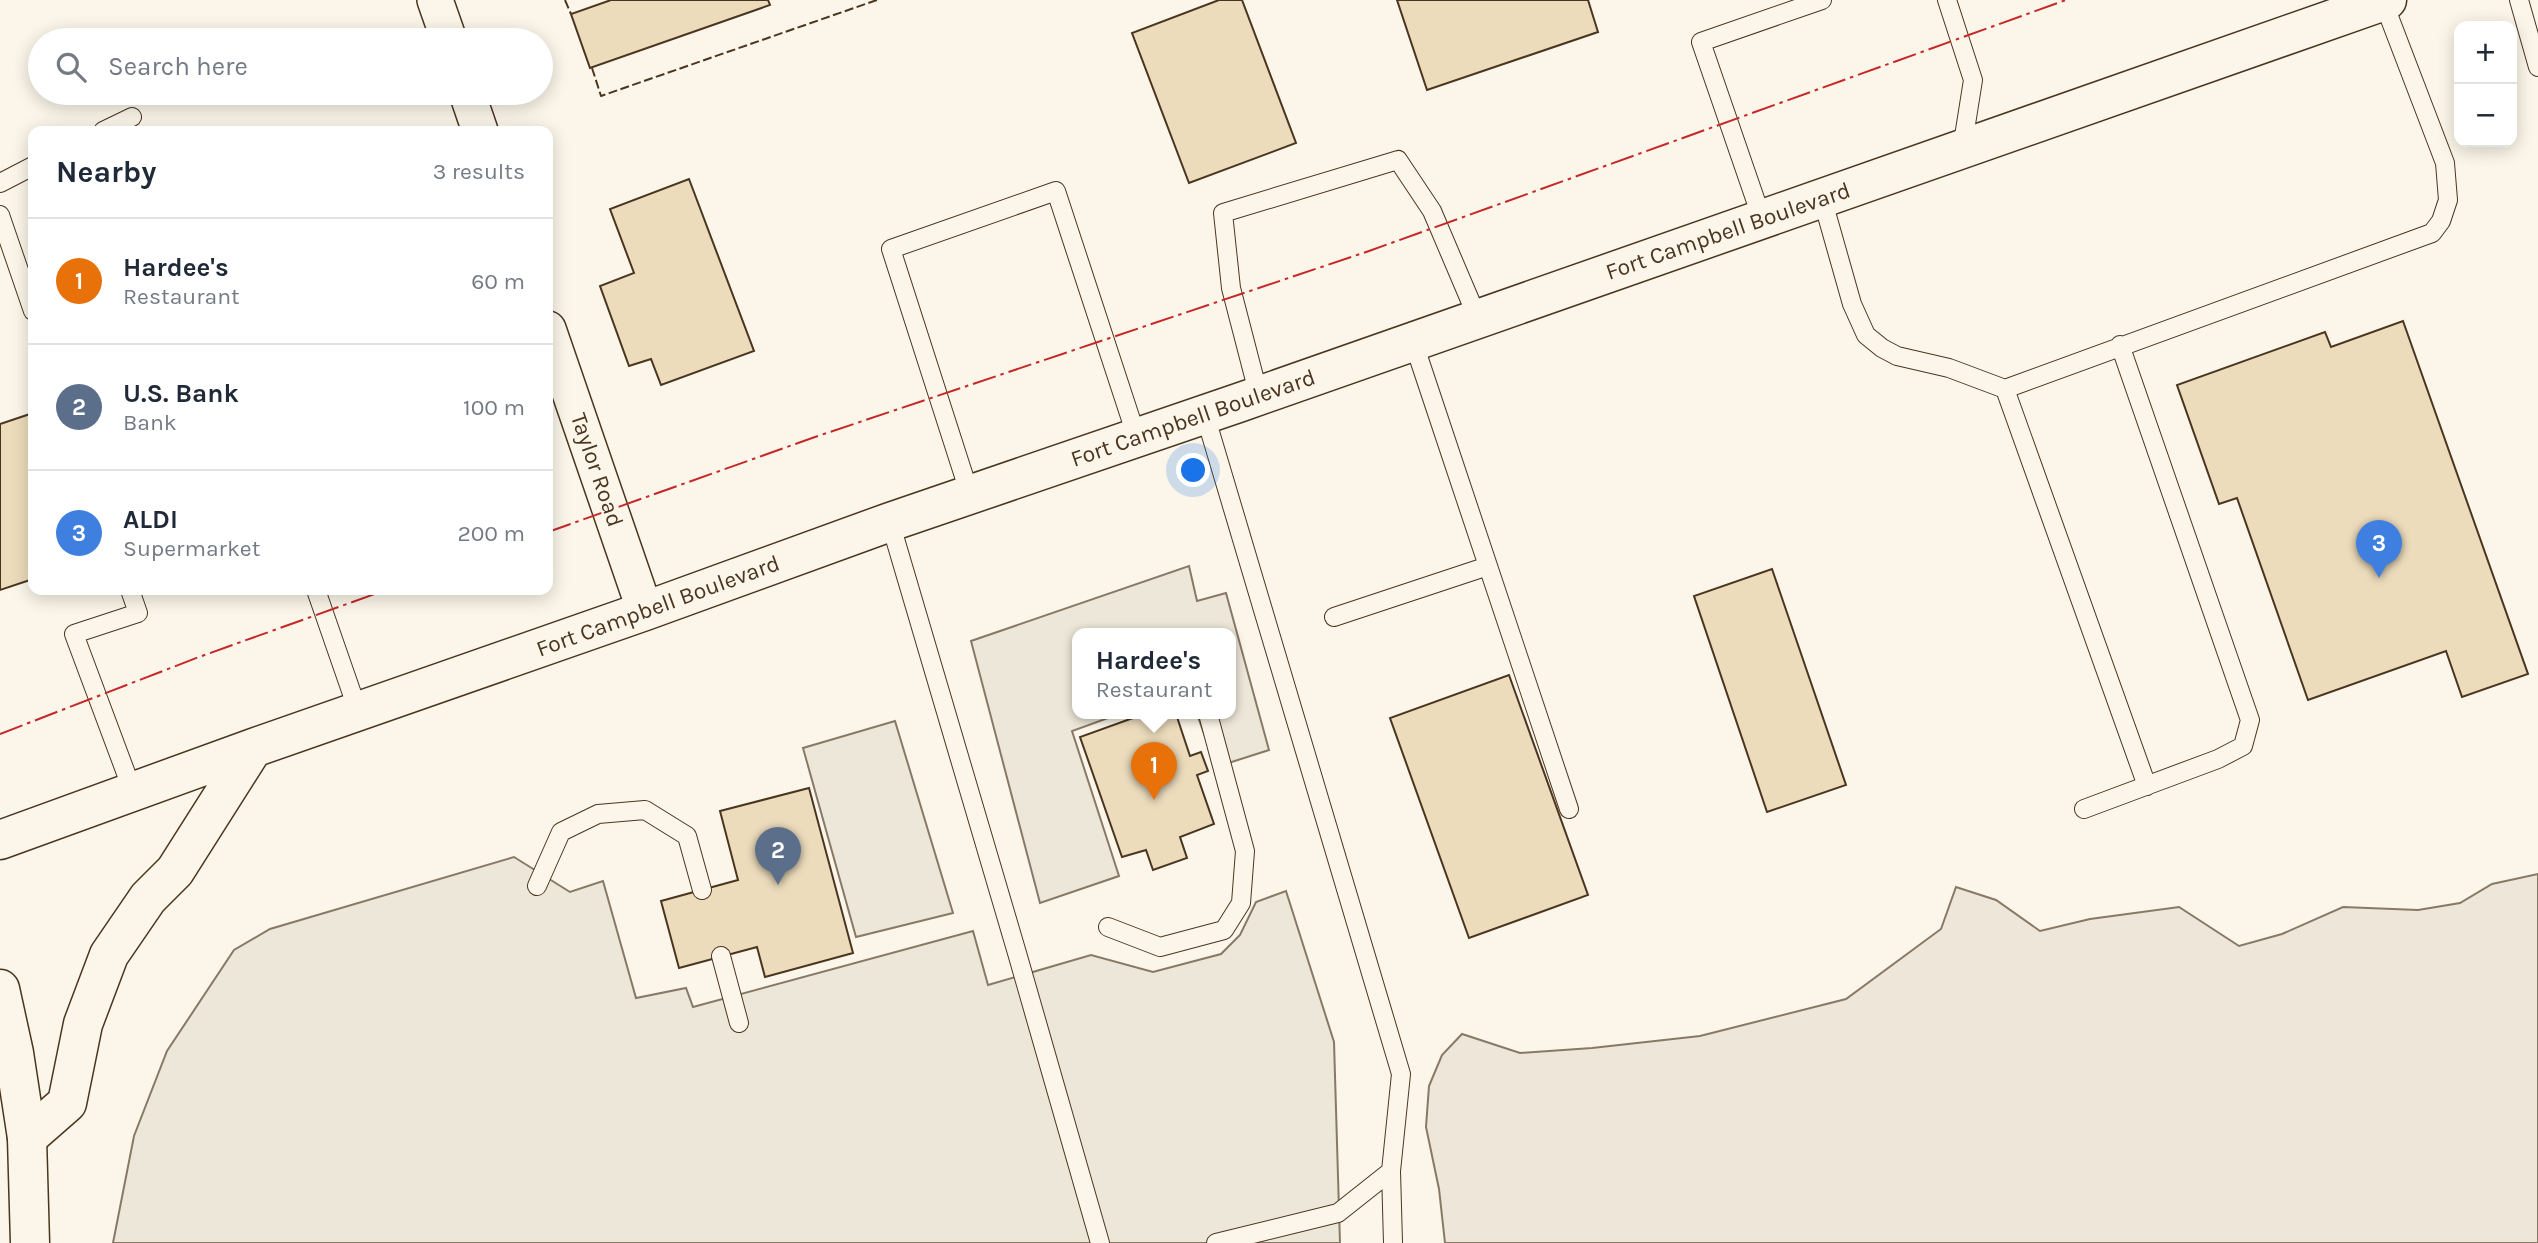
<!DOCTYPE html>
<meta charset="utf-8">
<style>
:root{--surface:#fff;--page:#f6f6f7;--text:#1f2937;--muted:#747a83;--line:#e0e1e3;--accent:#d93025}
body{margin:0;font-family:Karla,sans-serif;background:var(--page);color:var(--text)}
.controls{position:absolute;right:21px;top:21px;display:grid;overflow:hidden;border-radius:14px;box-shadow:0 4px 18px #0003}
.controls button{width:63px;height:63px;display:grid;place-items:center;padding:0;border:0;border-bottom:2px solid var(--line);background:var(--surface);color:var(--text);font:35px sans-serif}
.you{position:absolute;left:1194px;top:471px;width:24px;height:24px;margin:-18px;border:5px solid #fff;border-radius:50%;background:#1a73e8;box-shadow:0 0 0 10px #1a73e833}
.badge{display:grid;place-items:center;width:46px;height:46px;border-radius:50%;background:var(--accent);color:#fff;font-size:23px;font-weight:700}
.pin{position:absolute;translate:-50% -58px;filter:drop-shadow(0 2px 4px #0008)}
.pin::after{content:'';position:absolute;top:37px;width:24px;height:21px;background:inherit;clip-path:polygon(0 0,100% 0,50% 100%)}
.popup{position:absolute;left:1072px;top:628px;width:164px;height:91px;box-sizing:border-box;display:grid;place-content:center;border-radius:14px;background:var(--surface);filter:drop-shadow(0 2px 5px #0005);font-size:23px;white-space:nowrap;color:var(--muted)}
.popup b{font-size:26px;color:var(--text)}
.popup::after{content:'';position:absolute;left:50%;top:100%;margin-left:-14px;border:14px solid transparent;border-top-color:var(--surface)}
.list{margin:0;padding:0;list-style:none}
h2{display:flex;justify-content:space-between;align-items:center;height:91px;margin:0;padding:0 28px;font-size:30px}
h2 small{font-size:23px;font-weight:400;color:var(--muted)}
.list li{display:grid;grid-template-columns:46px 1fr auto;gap:21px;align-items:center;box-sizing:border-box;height:126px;padding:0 28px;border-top:2px solid var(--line)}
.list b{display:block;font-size:26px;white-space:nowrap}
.list p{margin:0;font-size:23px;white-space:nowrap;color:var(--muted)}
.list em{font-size:23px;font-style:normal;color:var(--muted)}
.icon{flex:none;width:38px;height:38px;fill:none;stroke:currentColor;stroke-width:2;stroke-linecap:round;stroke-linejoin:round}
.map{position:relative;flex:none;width:2538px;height:1243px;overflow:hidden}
.search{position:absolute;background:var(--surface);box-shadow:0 4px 18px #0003;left:28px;top:28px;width:525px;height:77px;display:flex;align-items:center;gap:18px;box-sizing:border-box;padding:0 24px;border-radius:38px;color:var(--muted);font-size:26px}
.panel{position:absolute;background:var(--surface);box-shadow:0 4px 18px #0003;left:28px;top:126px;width:525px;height:469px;border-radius:14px}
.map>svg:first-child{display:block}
.green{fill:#ede6d9;stroke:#887966;stroke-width:2}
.parking{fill:#ede7d9;stroke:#887966;stroke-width:2}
.building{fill:#ecdcbc;stroke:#4a3520;stroke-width:2}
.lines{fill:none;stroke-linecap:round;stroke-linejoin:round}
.lane-casing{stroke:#4a3520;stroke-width:20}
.street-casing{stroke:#4a3520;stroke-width:38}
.secondary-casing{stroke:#4a3520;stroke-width:41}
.highway-casing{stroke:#4a3520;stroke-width:41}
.lane{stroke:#fbf6e9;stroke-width:18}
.street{stroke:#fbf6e9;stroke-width:35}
.secondary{stroke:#fbf6e9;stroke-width:38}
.highway{stroke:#fbf6e9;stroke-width:38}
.fence{stroke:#4a3520;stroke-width:2;stroke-dasharray:9 3.5;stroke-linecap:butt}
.power{stroke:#c62828;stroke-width:2;stroke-dasharray:24 5 3.5 5;stroke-linecap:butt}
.labels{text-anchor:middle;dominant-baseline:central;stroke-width:5;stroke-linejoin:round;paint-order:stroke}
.street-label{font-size:23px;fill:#4a3520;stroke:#fbf6e9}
</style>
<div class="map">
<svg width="2538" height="1243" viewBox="0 0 2538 1243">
<rect width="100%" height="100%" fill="#fbf6e9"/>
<path class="green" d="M2538,874V1243H1445L1439,1189L1426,1127L1429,1086L1442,1055L1462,1034L1520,1053L1592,1048L1700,1036L1846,999L1941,929L1956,887L1996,900L2040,931L2090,919L2179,907L2239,946L2282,934L2343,907L2418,910L2460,903L2492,884Z"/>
<path class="parking" d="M1189,566L1197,601L1226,593L1269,750L1216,767L1197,714H1231V634H1077V714H1119L1072,731L1119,876L1040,903L971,641Z
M895,721L953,913L856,937L803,748Z
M514,857L570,892L603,881L636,998L686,988L693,1007L973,931L988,985L1091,955L1153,972L1221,954L1240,935L1256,902L1286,891L1334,1042L1340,1243H113L134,1136L167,1051L234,950L270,929Z"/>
<path class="building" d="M611,0H768L770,5L590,68L571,14Z
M1219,0H1242L1296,143L1189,183L1132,33Z
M1397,0H1588L1598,32L1427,90Z
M689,179L754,351L661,385L651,359L629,366L600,286L634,273L610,209Z
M2403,321L2528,674L2462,697L2446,651L2308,700L2237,498L2219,504L2177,385L2325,332L2331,347Z
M33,413V579L0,590V424Z
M1772,569L1846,785L1767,812L1694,596Z
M1509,675L1588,895L1469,938L1390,718Z
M1144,714H1176L1190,756L1201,752L1208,771L1197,775L1214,824L1180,837L1187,858L1153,870L1146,850L1122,857L1080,737Z
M809,788L853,953L765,977L757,947L679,968L661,901L738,880L720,811Z"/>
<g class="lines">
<defs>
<path id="lane" d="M1947,0L1973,80L1962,149
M2519,0L2538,67
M103,131L132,117
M0,183L33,166
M1822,198L1852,304L1866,335L1882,348L1897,356L1949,368L2005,389L2432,233L2441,221L2448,200L2445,163L2383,1
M0,215L33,311
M1762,219L1701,42L1822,0
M1413,341L1569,809
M2005,389L2147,786
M1259,396L1231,288L1223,213L1398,160L1432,211L1478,319
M1205,415L1401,1074L1391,1171L1393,1243
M970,495L891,249L1056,191L1137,438
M890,522L1017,953L1100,1243
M130,590L138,613L74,634L133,792
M316,590L358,711
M1334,617L1488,566
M2084,809L2218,759L2243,746L2250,720L2120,345
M537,886L561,832L598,814L645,810L687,836L702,890
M1108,927L1160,947L1224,930L1241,903L1245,851L1208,714
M721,956L739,1023
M1216,1243L1338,1213L1391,1171"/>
<path id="street" d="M435,0L449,40
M467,93L480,131
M548,329L645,611"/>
<path id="secondary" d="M0,989L14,1053L27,1138L30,1243"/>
<path id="highway" d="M0,840L253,748L645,611L890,522L1241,402L2387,0
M27,1138L67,1103L83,1024L109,955L148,898L175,871L253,748"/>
</defs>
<use href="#lane" class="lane-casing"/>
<use href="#street" class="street-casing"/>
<use href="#secondary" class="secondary-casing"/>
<use href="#highway" class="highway-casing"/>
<use href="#lane" class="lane"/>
<use href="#street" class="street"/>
<use href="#secondary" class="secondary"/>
<use href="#highway" class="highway"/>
<path class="fence" d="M565,0L571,14
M592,68L601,96L877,0"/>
<path class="power" d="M548,532L815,437L1369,251L2066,0
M0,734L199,657L386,590"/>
</g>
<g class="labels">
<g class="street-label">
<text transform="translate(1728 231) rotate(-19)">Fort Campbell Boulevard</text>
<text transform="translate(1193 418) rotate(-19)">Fort Campbell Boulevard</text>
<text transform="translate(597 470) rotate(71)">Taylor Road</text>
<text transform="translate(658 606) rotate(-20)">Fort Campbell Boulevard</text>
</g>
</g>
</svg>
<div class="controls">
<button>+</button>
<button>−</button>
</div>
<div class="you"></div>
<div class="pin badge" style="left:1154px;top:800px;background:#e8710a">1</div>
<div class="popup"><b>Hardee's</b>Restaurant</div>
<div class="pin badge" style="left:778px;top:885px;background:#5c6f8a">2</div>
<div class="pin badge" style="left:2379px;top:578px;background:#3f7fe0">3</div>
<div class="search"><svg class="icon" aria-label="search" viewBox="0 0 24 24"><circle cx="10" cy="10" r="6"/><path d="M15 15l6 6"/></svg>Search here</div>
<section class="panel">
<h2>Nearby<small>3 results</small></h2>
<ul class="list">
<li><span class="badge" style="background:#e8710a">1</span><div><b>Hardee's</b><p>Restaurant</p></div><em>60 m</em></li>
<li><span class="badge" style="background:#5c6f8a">2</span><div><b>U.S. Bank</b><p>Bank</p></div><em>100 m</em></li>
<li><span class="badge" style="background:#3f7fe0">3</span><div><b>ALDI</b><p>Supermarket</p></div><em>200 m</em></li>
</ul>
</section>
</div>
